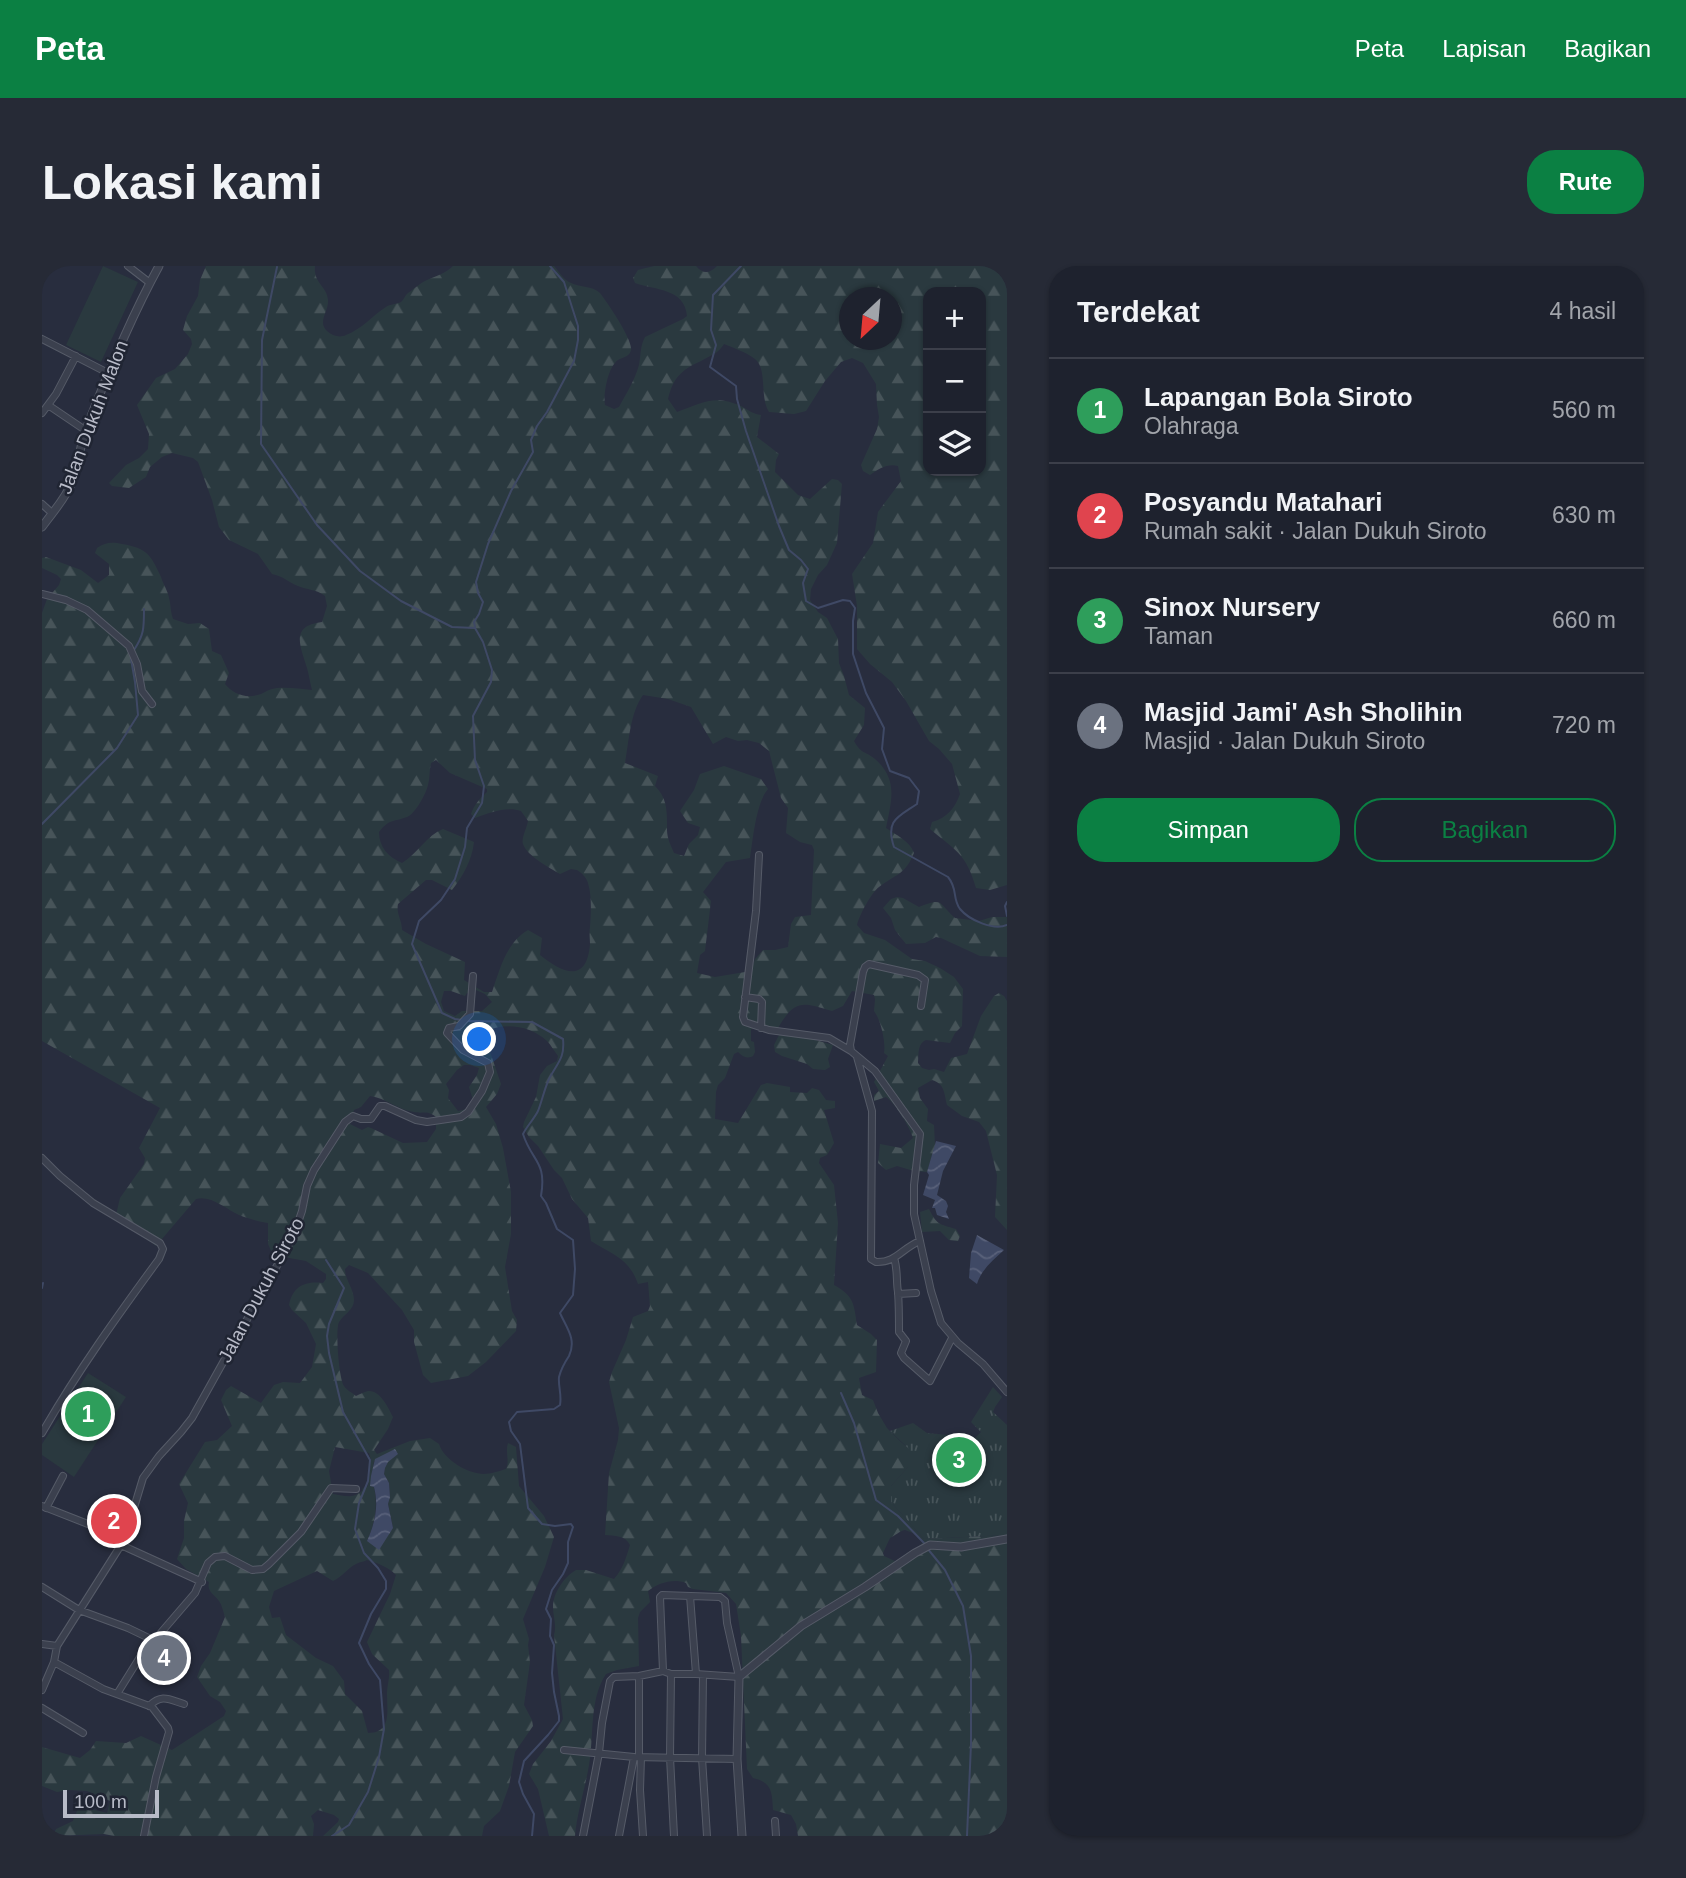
<!DOCTYPE html>
<html lang="id">
<meta charset="utf-8">
<style>
:root{--surface:#1e222e;--page:#262a36;--text:#f1f3f6;--muted:#a1a4aa;--line:#3c3f4a;--accent:#0b8043}
body{margin:0;font-family:Helvetica,sans-serif;background:var(--page);color:var(--text)}
.controls{position:absolute;right:21px;top:21px;display:grid;overflow:hidden;border-radius:14px;box-shadow:0 2px 5px #0004}
.controls button{width:63px;height:63px;display:grid;place-items:center;padding:0;border:0;border-bottom:2px solid var(--line);background:var(--surface);color:var(--text);font:35px sans-serif}
.compass{position:absolute;left:797px;top:21px;width:63px;height:63px;border-radius:50%;background:var(--surface);box-shadow:0 2px 5px #0004;rotate:206deg}
.scale{position:absolute;left:21px;bottom:18px;width:96px;box-sizing:border-box;padding-left:7px;border:4px solid #b8bbc8;border-top:0;font-size:19px;line-height:24px;white-space:nowrap;color:#b8bbc8;-webkit-text-stroke:5px #202533;paint-order:stroke}
.you{position:absolute;left:438px;top:774px;width:24px;height:24px;margin:-18px;border:5px solid #fff;border-radius:50%;background:#1a73e8;box-shadow:0 0 0 10px #1a73e833}
.badge{display:grid;place-items:center;width:46px;height:46px;border-radius:50%;background:var(--accent);color:#fff;font-size:23px;font-weight:700}
.pin{position:absolute;translate:-50% -50%;border:4px solid #fff;box-shadow:0 2px 7px #0006}
.list{margin:0;padding:0;list-style:none}
h2{display:flex;justify-content:space-between;align-items:center;height:91px;margin:0;padding:0 28px;font-size:30px}
h2 small{font-size:23px;font-weight:400;color:var(--muted)}
.list li{display:grid;grid-template-columns:46px 1fr auto;gap:21px;align-items:center;box-sizing:border-box;height:105px;padding:0 28px;border-top:2px solid var(--line)}
.list b{display:block;font-size:26px;white-space:nowrap}
.list p{margin:0;font-size:23px;white-space:nowrap;color:var(--muted)}
.list em{font-size:23px;font-style:normal;color:var(--muted)}
.actions{display:flex;gap:14px;padding:21px 28px}
.actions a{flex:1;padding:16px 0;border:2px solid var(--accent);border-radius:28px;text-align:center;font-size:24px;color:var(--accent)}
.actions .main{background:var(--accent);color:#fff}
.icon{flex:none;width:38px;height:38px;fill:none;stroke:currentColor;stroke-width:2;stroke-linecap:round;stroke-linejoin:round}
.map{position:relative;flex:none;width:965px;height:1570px;overflow:hidden;border-radius:28px}
header{display:flex;align-items:center;gap:42px;box-sizing:border-box;height:98px;padding:0 35px;background:var(--accent);color:#fff}
header strong{font-size:33px}
nav{display:flex;gap:38px;margin-inline-start:auto;font-size:24px}
.intro{display:flex;align-items:center;justify-content:space-between;box-sizing:border-box;height:168px;padding:0 42px}
h1{margin:0;font-size:49px}
.button{padding:18px 32px;border-radius:28px;background:var(--accent);color:#fff;font-size:24px;font-weight:700}
main{display:flex;gap:42px;padding:0 42px}
aside{flex:1;background:var(--surface);border-radius:28px;box-shadow:0 2px 5px #0004}
.map>svg:first-child{display:block}
.grass{fill:url(#grass-tufts)}
.forest{fill:url(#forest-firs);fill-rule:evenodd}
.garden{fill:#2a393f}
.water{fill:url(#water-waves)}
.lines{fill:none;stroke-linecap:round;stroke-linejoin:round}
.stream{stroke:#3f4965;stroke-width:2}
.minor-casing{stroke:#565b68;stroke-width:8}
.tertiary-casing{stroke:#565b68;stroke-width:9}
.minor{stroke:#3b404e;stroke-width:6}
.tertiary{stroke:#3b404e;stroke-width:7}
.labels{text-anchor:middle;dominant-baseline:central;stroke-width:5;stroke-linejoin:round;paint-order:stroke}
.street-label{font-size:19px;fill:#b8bbc8;stroke:#202533}
</style>
<header>
<strong>Peta</strong>
<nav><a>Peta</a><a>Lapisan</a><a>Bagikan</a></nav>
</header>
<div class="intro"><h1>Lokasi kami</h1><a class="button">Rute</a></div>
<main>
<div class="map">
<svg width="965" height="1570" viewBox="0 0 965 1570">
<defs>
<pattern id="grass-tufts" width="24" height="20" patternUnits="userSpaceOnUse" patternTransform="scale(1.75)"><rect width="24" height="20" fill="#2a393f"/><path d="M3 7l-1-3M5 7V3M7 7l1-3M15 17l-1-3M17 17v-4M19 17l1-3" fill="none" stroke="#475459"/></pattern>
<pattern id="forest-firs" width="22" height="20" patternUnits="userSpaceOnUse" patternTransform="scale(1.75)"><rect width="22" height="20" fill="#2a393f"/><path d="M5 1l3.5 6h-7zM16 11l3.5 6h-7z" fill="#475459"/></pattern>
<pattern id="water-waves" width="16" height="10" patternUnits="userSpaceOnUse" patternTransform="scale(1.75)"><rect width="16" height="10" fill="#3f4965"/><path d="M0 5q4-4 8 0t8 0" fill="none" stroke="#59617a"/></pattern>
</defs>
<rect width="100%" height="100%" fill="#282d3e"/>
<path class="grass" d="M951,1121L960,1131L953,1141L951,1146L965,1159V1269L882,1273L849,1236V1220L866,1201L864,1180L848,1165L871,1157L885,1167L906,1169L922,1167L933,1172L939,1166L929,1156Z"/>
<path class="forest" d="M164,0H273C271,17 285,20 286,34C287,45 275,56 285,65C290,70 298,72 304,69C320,63 330,50 344,41C348,38 355,38 359,36C362,34 363,29 366,27C369,25 380,16 383,15C393,10 403,8 411,0H512C517,6 522,14 529,17C539,22 549,19 558,27C565,36 591,74 589,84C587,93 578,90 573,97C566,104 561,128 563,139L572,143L577,141C584,128 593,114 597,99C599,89 598,80 603,71L641,53L645,50C643,22 612,24 593,17L591,12L596,4L612,0H654C661,8 667,8 675,0H965V619L948,624L934,622C924,587 913,584 888,563L890,556C905,552 913,542 918,528L910,498L897,483L887,475L864,435L850,416L828,398L815,383V340L810,308L831,277L836,246L859,215L856,200C846,197 836,203 828,209L821,205L819,199L835,163L837,151L835,139L834,118L821,97L810,92L799,96L783,115L764,145L752,148L727,146C717,130 726,104 713,93C704,86 692,82 682,78C676,88 669,89 659,95C639,104 631,112 626,133L635,146C660,137 672,128 699,140C706,144 711,148 719,149L715,171L737,188L734,194L733,206L756,229L768,233L790,213L796,214L800,218L795,277L785,299L776,309L769,323L768,334L776,346L785,352L796,373L797,397L802,410L807,429L823,442L822,459L812,475C820,489 822,484 833,493C857,514 849,536 844,562C854,569 868,575 872,587C863,609 854,608 837,621C829,627 817,650 815,659L822,667L843,674L870,693L883,695L898,702L912,711L921,723L920,760L913,767L908,777L884,774C875,778 877,788 876,797L880,802L887,804L892,803L902,806L909,792L925,788L939,750L952,730L957,727L962,730L965,735V964L953,951L955,909L944,865L937,856L920,850L905,839C902,827 903,818 890,814L876,822L878,832L886,843L885,855L892,859L893,880L885,906L872,905L855,900L844,904L836,897L838,878L859,882L871,872C867,860 854,838 844,831L832,835V829L837,825L832,816L846,790L842,787C844,777 839,754 832,745L833,733L832,729L810,725L801,740L790,745C760,736 753,733 736,762L709,763V775L712,776L713,786L711,790C705,793 701,791 696,786L692,788L683,812L676,819L674,826L673,853L696,857L719,819L725,817L748,821V826L765,827L770,822L777,824L784,834L793,835V842L782,844L792,877L785,889L778,892L777,897L792,919L796,957L792,1019C812,1030 812,1038 815,1059L829,1068L835,1074L834,1106L817,1112L820,1129L831,1134L836,1147L845,1162L859,1176L871,1186L866,1201L849,1220V1236L882,1273L965,1269V1570H756L754,1558L749,1549L731,1544C730,1526 730,1516 711,1512L705,1503L699,1370L694,1338L684,1327L651,1323L646,1321L644,1317C631,1312 616,1317 606,1325L608,1336L598,1346L596,1352L597,1400L575,1404L564,1408C547,1433 552,1470 547,1499C543,1523 535,1546 533,1570H507L496,1523L487,1508L491,1498L509,1475L521,1453L512,1369C515,1359 511,1351 511,1341C511,1327 522,1311 534,1304H544L572,1313C581,1303 584,1292 588,1279C583,1269 573,1270 563,1269L567,1207L576,1174L577,1162L567,1116L570,1106L584,1074L591,1051L606,1045L608,1040L606,1016L596,1018C587,992 571,989 549,975L546,952L530,933L520,912L512,904L496,880L487,871L481,861L482,856L494,831L498,809L505,800L515,795L516,790C512,785 509,779 505,775C489,760 464,756 444,765L443,771L459,818L455,828L444,841L454,858L461,882L469,926V968L463,1001L470,1045L475,1054L474,1065L444,1096L426,1110L389,1117L381,1109L372,1076V1064L360,1044L326,1007L307,999L303,1003C303,1014 312,1023 312,1034C312,1044 302,1048 297,1056C293,1064 297,1113 302,1120C305,1125 310,1126 314,1130C318,1128 322,1126 326,1125C338,1124 346,1141 351,1151L346,1163L332,1184L335,1188L368,1175L388,1172L397,1178C402,1194 426,1208 442,1208C449,1208 457,1205 464,1203C468,1195 463,1186 466,1177L474,1181L477,1220L502,1250L512,1271L503,1301L481,1353L487,1373L486,1379L488,1396L482,1439L490,1454L491,1460L473,1486L467,1520L458,1545L442,1560L440,1570H281L296,1556L297,1553L292,1549L276,1544L269,1550L272,1558L271,1570H72L62,1568L11,1570L14,1563L31,1555L37,1540L65,1547L68,1535L45,1525L27,1524L15,1526L0,1520V1481L38,1492L48,1484L54,1475L84,1477L99,1470L130,1484L182,1450L184,1445L178,1436L168,1430L155,1411L159,1400L168,1387L183,1351C181,1345 180,1339 177,1335C171,1327 165,1326 167,1316L144,1303L135,1293L142,1272V1255L146,1237L137,1218L163,1176L175,1174L190,1160L179,1134L184,1124L189,1120L219,1137L232,1119L241,1116L258,1117L270,1101L274,1078L264,1057L250,1044L247,1039C251,1020 263,1015 281,1017L284,1013V1008L264,995L231,989L226,978V957C216,955 207,953 197,949C184,943 169,929 154,933L114,980L74,949L78,932L102,898L103,892L97,882L118,842L0,775V347L5,333L17,319L19,313L15,309L0,302V292L4,291L39,304L56,317L67,309V298L53,287L55,282C64,276 70,276 80,278C105,282 109,289 119,311C121,318 126,325 127,332C129,339 128,344 131,353L146,358L158,357L167,363L170,385L179,389L187,407L183,418C192,429 205,433 219,428C225,425 228,423 235,422C247,421 258,423 270,424C268,416 267,409 265,402C258,379 248,360 280,356L285,340L283,330C274,323 265,324 256,320C246,316 241,310 230,308L216,288L187,274L177,261L170,234L156,196L151,192L130,187L120,191L108,201L104,211L87,222L70,220L67,217L84,199L97,192L106,183L107,168L95,139L114,112L133,103L146,88L150,78L149,73L141,64L145,50L156,30L158,14ZM886,26H939V205H886ZM808,32H850V74H808ZM601,429L626,433L649,441L671,478L684,471L696,475L705,474L717,477L727,485L739,532L746,542L744,567L758,576L770,579L772,584L769,649L753,651L749,658L746,681L733,684H721L713,693L709,705L673,711L655,707L658,689L663,685L669,635L661,626L684,596L708,592C711,573 714,537 726,523L719,513L682,500L658,508L652,524L638,545L646,557L658,561L656,569L647,578L642,590L632,587C629,580 625,572 625,564C625,547 626,533 613,520L616,510L583,497C587,475 588,447 601,429ZM394,494L408,507L445,523V526C438,532 432,539 429,548L433,552C447,547 465,540 479,545L486,555C485,562 479,572 481,578C485,590 508,602 518,608L529,603L535,604C540,607 544,611 546,617C550,630 549,647 548,661C547,667 548,673 548,678C545,718 520,707 498,689L500,672L486,664C464,677 458,703 450,726H442L422,714L423,696L384,678L360,664C360,654 354,648 356,638L384,614H390L410,624C421,610 430,594 432,576L401,563C384,570 376,587 360,597C346,591 337,581 337,566C347,553 351,556 365,551C373,548 384,528 386,519C388,512 387,505 389,497ZM434,724L443,728L450,736L440,745H420L413,750L402,745L399,736L402,725H409L423,730L425,727ZM422,799H428L437,802L435,809L427,821L431,834L425,843L416,845L406,832L407,824L404,818L415,804ZM328,830C344,832 356,844 372,846C381,848 385,844 394,851V863L385,876L361,877L329,862L326,861L320,864L308,858L312,844L319,841ZM293,1181L327,1187L329,1194L326,1220L321,1222L320,1225C310,1233 303,1230 291,1228L287,1205ZM332,1195L346,1196L343,1202L342,1208L347,1217L348,1231L346,1238L351,1262L325,1275C333,1257 336,1240 332,1221L329,1220ZM863,1264L871,1267L882,1275L876,1282L855,1296L842,1290L841,1287L848,1272C853,1270 857,1265 863,1264ZM325,1294C334,1296 348,1302 354,1309L348,1328L325,1376L330,1388L347,1404C348,1412 345,1420 345,1427C345,1445 350,1467 326,1467L320,1445L303,1428L302,1415L291,1400L274,1392L244,1369L238,1351L230,1352L227,1341L232,1325L275,1305L291,1315C300,1311 308,1300 314,1298C317,1296 321,1296 325,1294Z
M855,631L861,632L877,641C902,631 896,637 913,652L937,655L950,651H965V691L938,690L899,672L894,671L883,677L864,678L853,664L849,652L841,642L849,633Z
M737,769L770,773L791,779L786,793L788,801L783,804L771,803L765,798L740,790L733,786L732,779Z
M887,943C895,959 897,958 914,963L918,970L916,975L907,974L898,965L880,966L878,946Z"/>
<path class="garden" d="M61,0L96,16L59,96L24,79Z
M46,1107L84,1131L32,1211L0,1189V1178Z"/>
<path class="water" d="M894,875L914,880L901,905L895,929L904,935L906,940L904,946L907,953L895,949L893,942H890L893,934L881,929L887,909L885,906Z
M935,969L962,984C951,994 939,1004 935,1018L927,1012L929,987Z
M353,1183L356,1188L346,1196L343,1202L342,1208L347,1217L348,1231L346,1238L351,1262L337,1284L325,1275C333,1257 337,1240 332,1221L328,1220L329,1210L333,1193Z"/>
<g class="lines">
<path class="stream" d="M699,0L671,29L669,64L674,79L668,101L694,120L695,133L704,165L737,260L747,284L759,294L766,303L761,317L764,335L776,342L801,334L808,335L813,342L811,355V388L824,427L842,462L840,483L848,505L867,512L877,525L875,538C856,551 843,554 852,581L906,611C916,623 910,632 918,643C927,654 952,665 965,659
M235,1L220,74L219,178L275,259L318,305L359,335L410,361L433,362
M433,361L432,356L437,348L441,336L436,327L434,316L446,278L469,225L491,186L489,174L495,160L505,146L532,95L536,74V60L522,16L508,0
M92,384C102,369 102,362 102,343
M0,558L75,482L96,449L93,416L89,393
M965,636L963,640L965,650
M420,754L413,753L400,747L370,678L377,655L399,634L413,613L423,581L425,562L440,537L442,520L433,494L431,450L449,416L450,404L441,376L433,362
M426,755L490,756L521,773C523,793 515,797 507,813C502,824 500,835 496,845C492,853 485,860 481,868C490,896 505,895 499,930L504,937L515,963L531,974L533,1003L531,1029L518,1047C524,1061 535,1073 527,1090C523,1096 519,1103 517,1111C516,1120 520,1129 518,1139L512,1143L475,1146L467,1156L469,1165L478,1178L486,1242L500,1258L513,1260L529,1258L531,1261L526,1276V1297L521,1308L510,1324L504,1343L509,1353L508,1370L512,1379L510,1407L512,1426L517,1450V1455L506,1469L482,1495L477,1516L481,1528L492,1548L490,1570
M284,994L302,1022L287,1058L285,1070L287,1087L301,1146L328,1194L326,1215L317,1237L313,1263L322,1287L336,1302L344,1315V1323L329,1348L317,1377L327,1398L338,1414L342,1463L337,1491L326,1526L307,1559L290,1570
M0,1022L1,1017
M799,1127L812,1157L834,1234L856,1250L882,1277
M885,1282L903,1304L921,1340L929,1390V1478L925,1570"/>
<defs>
<path id="minor" d="M86,0L108,17
M0,73L66,107
M6,139L43,164
M0,147L14,128L34,90
M0,238L10,247
M0,328L24,334L45,344L87,380L95,398L100,425L110,438
M717,589L714,645L701,751L703,756L727,764L787,772L809,785
M703,731L717,733L720,736L719,762
M879,740L883,714L876,709L827,698L823,701L821,706L808,779L809,785L833,805L878,868L872,919V948L889,1025L899,1057L916,1077L941,1098L965,1126
M815,791L830,845L829,993L834,996C854,997 860,982 878,975
M0,892L18,910L51,937L118,977L121,983L117,993C76,1049 35,1106 0,1167
M852,992C856,1004 854,1014 856,1026C857,1039 857,1052 857,1066L864,1075L859,1087L862,1092L888,1115L910,1072
M856,1028L874,1027
M0,1240L51,1260L84,1268
M4,1242L21,1210
M79,1279L160,1316
M0,1321L37,1344L86,1362L111,1374
M648,1330L654,1408
M0,1378L15,1380
M629,1408L628,1491L632,1570
M661,1409L660,1492L665,1570
M0,1424L12,1396
M75,1428L98,1391L153,1327L166,1297L173,1291L183,1290L210,1304L221,1303L227,1298L259,1266L289,1222L314,1223
M107,1440C120,1428 126,1433 142,1438
M0,1442L41,1467
M522,1484L592,1491L695,1493
M597,1490V1410
M599,1491L598,1524L601,1570
M733,1555L734,1570
M102,1570L114,1511L127,1466L126,1462L110,1441L61,1423L12,1396L15,1380L79,1279L84,1268L101,1212L117,1190L139,1166L150,1152L251,971L260,945L265,920L272,904L303,856L311,850L319,853H329L338,840H343L374,854L385,856L419,851L426,846L440,825L448,806L446,797L421,784L405,767L407,762L417,760L428,748L431,710
M541,1570L557,1487L560,1457L568,1415L572,1411L597,1410L621,1405L629,1408H654L697,1411L685,1357L683,1335L678,1331L620,1329L618,1331L621,1405
M577,1570L592,1491"/>
<path id="tertiary" d="M0,261C10,247 24,232 30,216C37,197 38,177 46,158C67,104 89,51 117,0
M700,1570L695,1493L697,1411L759,1360L823,1321L873,1287L888,1279L919,1281L965,1273"/>
</defs>
<use href="#minor" class="minor-casing"/>
<use href="#tertiary" class="tertiary-casing"/>
<use href="#minor" class="minor"/>
<use href="#tertiary" class="tertiary"/>
</g>
<g class="labels">
<g class="street-label">
<text transform="translate(51 151) rotate(-69)">Jalan Dukuh Malon</text>
<text transform="translate(219 1024) rotate(-62)">Jalan Dukuh Siroto</text>
</g>
</g>
</svg>
<div class="controls">
<button>+</button>
<button>−</button>
<button><svg class="icon" aria-label="layers" viewBox="0 0 24 24"><path d="M12 4l9 5-9 5-9-5zM3 14l9 5 9-5"/></svg></button>
</div>
<svg class="compass" viewBox="-18 -18 36 36"><path d="M0-13l5 13h-10z" fill="#e53935"/><path d="M0 13l5-13h-10z" fill="#a1a4aa"/></svg>
<div class="scale">100 m</div>
<div class="you"></div>
<div class="pin badge" style="left:46px;top:1148px;background:#2e9e5b">1</div>
<div class="pin badge" style="left:72px;top:1255px;background:#e0444e">2</div>
<div class="pin badge" style="left:917px;top:1194px;background:#2e9e5b">3</div>
<div class="pin badge" style="left:122px;top:1392px;background:#6b7280">4</div>
</div>
<aside>
<h2>Terdekat<small>4 hasil</small></h2>
<ul class="list">
<li><span class="badge" style="background:#2e9e5b">1</span><div><b>Lapangan Bola Siroto</b><p>Olahraga</p></div><em>560 m</em></li>
<li><span class="badge" style="background:#e0444e">2</span><div><b>Posyandu Matahari</b><p>Rumah sakit · Jalan Dukuh Siroto</p></div><em>630 m</em></li>
<li><span class="badge" style="background:#2e9e5b">3</span><div><b>Sinox Nursery</b><p>Taman</p></div><em>660 m</em></li>
<li><span class="badge" style="background:#6b7280">4</span><div><b>Masjid Jami' Ash Sholihin</b><p>Masjid · Jalan Dukuh Siroto</p></div><em>720 m</em></li>
</ul>
<div class="actions"><a class="main">Simpan</a><a>Bagikan</a></div>
</aside>
</main>
